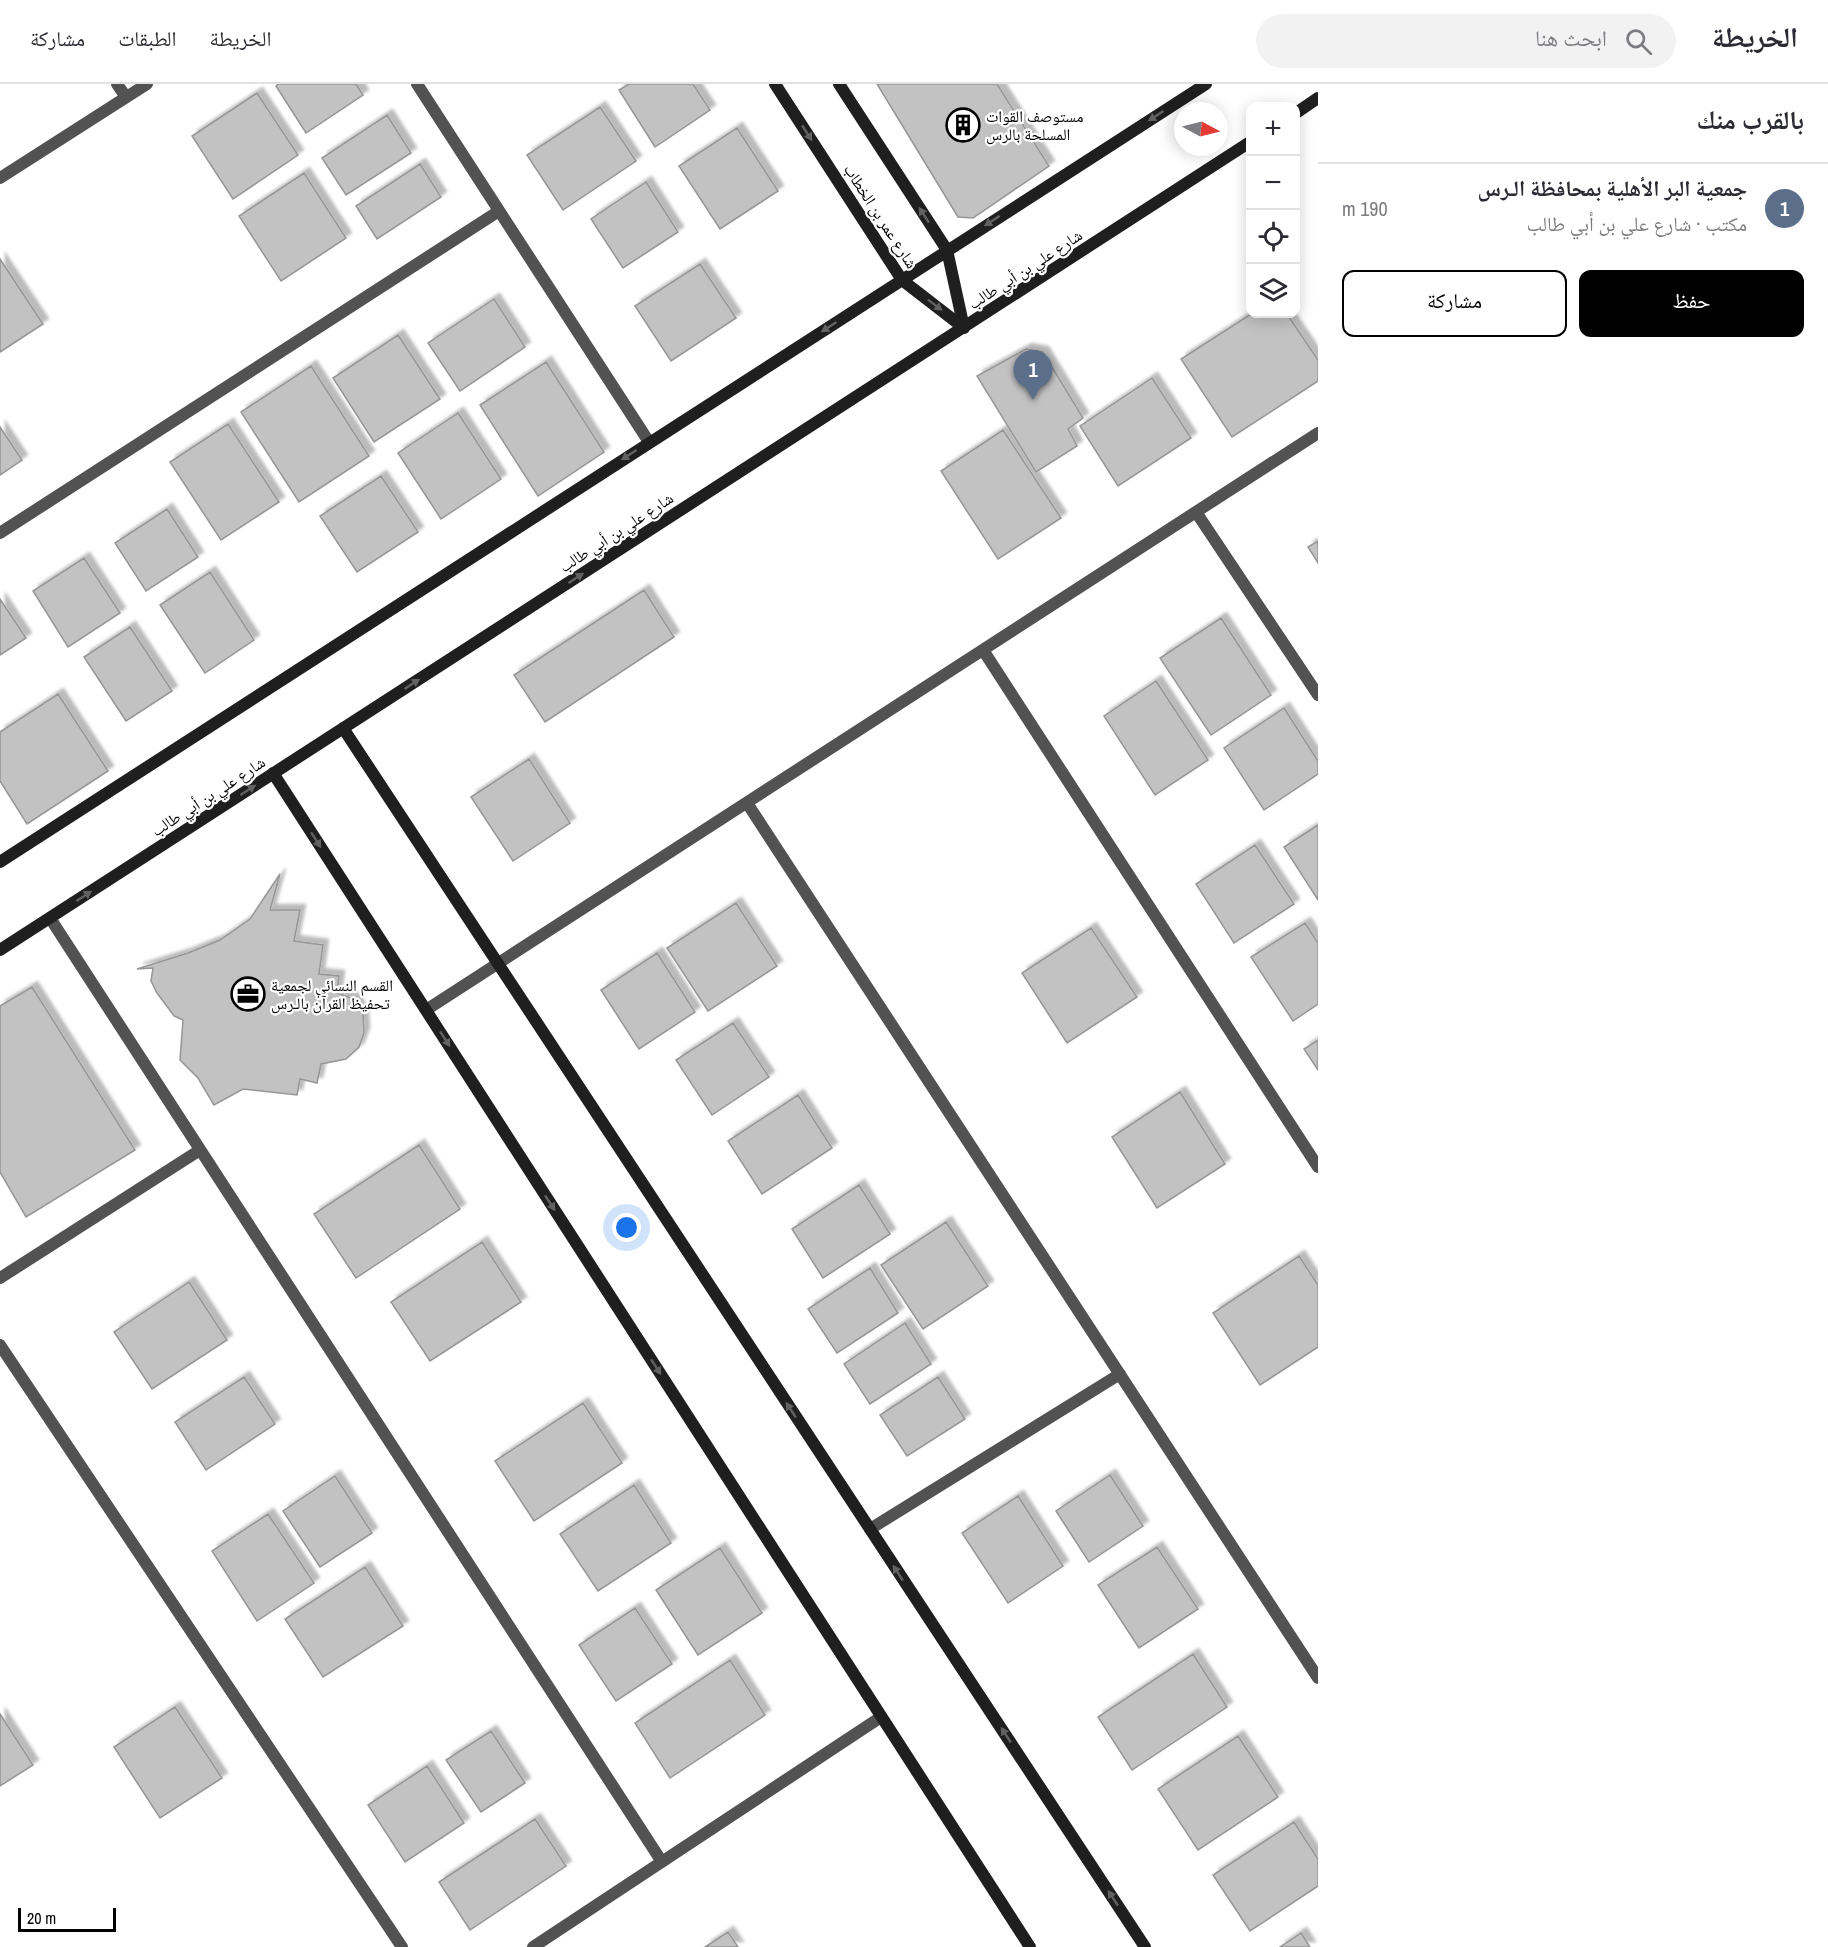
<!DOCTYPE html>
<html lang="ar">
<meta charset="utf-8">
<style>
:root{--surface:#fff;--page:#f2f2f3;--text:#2b2b33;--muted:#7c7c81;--line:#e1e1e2;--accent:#000}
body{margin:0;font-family:"Archivo Narrow","Noto Naskh Arabic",sans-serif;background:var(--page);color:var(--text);direction:rtl}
.controls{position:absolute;right:18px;top:18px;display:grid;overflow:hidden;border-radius:12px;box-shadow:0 3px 15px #0003}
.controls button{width:54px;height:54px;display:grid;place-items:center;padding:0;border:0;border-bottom:2px solid var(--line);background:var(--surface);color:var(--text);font:30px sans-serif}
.compass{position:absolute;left:1174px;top:18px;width:54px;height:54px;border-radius:50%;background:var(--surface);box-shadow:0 3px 15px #0003;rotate:97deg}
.scale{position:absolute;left:18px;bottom:15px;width:98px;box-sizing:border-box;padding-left:6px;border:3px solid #000;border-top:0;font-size:16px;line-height:21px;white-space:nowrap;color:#000;-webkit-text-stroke:4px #fff;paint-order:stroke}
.you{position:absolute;left:627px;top:1144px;width:21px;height:21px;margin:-15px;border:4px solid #fff;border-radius:50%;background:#1a73e8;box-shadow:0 0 0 9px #1a73e833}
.badge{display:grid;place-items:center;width:39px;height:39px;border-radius:50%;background:var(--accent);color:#fff;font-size:20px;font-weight:700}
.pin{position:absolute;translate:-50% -50px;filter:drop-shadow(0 2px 3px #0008)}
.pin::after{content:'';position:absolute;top:32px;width:21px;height:18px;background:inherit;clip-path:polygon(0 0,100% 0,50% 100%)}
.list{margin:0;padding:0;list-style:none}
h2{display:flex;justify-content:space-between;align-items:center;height:78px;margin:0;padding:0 24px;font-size:26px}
h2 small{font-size:20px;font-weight:400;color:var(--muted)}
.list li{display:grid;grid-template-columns:39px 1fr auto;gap:18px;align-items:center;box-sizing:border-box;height:90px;padding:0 24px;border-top:2px solid var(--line)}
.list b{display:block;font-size:22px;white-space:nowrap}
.list p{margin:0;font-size:20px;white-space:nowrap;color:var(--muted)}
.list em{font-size:20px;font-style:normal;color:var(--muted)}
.actions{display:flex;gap:12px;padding:18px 24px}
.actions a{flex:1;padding:14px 0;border:2px solid var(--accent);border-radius:12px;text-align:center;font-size:21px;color:var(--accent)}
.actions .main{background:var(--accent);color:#fff}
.icon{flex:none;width:33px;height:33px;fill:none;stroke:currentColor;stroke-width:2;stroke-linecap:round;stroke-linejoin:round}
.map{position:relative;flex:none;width:1318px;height:1863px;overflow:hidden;direction:ltr}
header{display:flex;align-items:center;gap:36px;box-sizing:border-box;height:84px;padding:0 30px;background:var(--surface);border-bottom:2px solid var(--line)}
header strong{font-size:28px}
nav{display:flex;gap:33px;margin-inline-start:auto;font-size:21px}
.search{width:420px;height:54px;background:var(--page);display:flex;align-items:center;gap:15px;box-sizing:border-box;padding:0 21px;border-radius:33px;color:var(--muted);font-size:22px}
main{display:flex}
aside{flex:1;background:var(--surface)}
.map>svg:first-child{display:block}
.building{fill:#c2c2c2;stroke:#969696;stroke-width:1.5;filter:url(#shadow)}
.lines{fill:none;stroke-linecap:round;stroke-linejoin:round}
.street{stroke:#525252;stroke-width:12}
.secondary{stroke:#1f1f1f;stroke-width:12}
.oneway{fill:#626262}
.labels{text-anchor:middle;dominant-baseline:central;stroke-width:4.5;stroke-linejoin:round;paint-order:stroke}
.poi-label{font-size:16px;fill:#000;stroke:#fff;text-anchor:start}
.street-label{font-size:16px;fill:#000;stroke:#fff}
</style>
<header>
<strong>الخريطة</strong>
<div class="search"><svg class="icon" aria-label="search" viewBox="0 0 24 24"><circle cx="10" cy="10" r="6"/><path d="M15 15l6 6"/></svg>ابحث هنا</div>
<nav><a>الخريطة</a><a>الطبقات</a><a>مشاركة</a></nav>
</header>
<main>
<aside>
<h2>بالقرب منك<small></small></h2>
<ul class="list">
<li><span class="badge" style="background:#5c6f8a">1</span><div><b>جمعية البر الأهلية بمحافظة الـرس</b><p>مكتب · شارع علي بن أبي طالب</p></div><em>190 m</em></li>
</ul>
<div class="actions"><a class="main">حفظ</a><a>مشاركة</a></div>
</aside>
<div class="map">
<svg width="1318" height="1863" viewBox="0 0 1318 1863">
<defs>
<filter id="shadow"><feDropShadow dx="5.5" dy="-5.5" stdDeviation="1.5" flood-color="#0004"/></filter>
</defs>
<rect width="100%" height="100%" fill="#fff"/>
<path class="building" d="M278,0H356L363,11L306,49L276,2Z
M629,0H693L710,26L655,63L619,6Z
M877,0H997L1049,82L973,134L958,133Z
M257,9L298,71L233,115L192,52Z
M600,23L636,77L563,126L527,71Z
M387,31L411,69L346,111L322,74Z
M737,44L778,107L720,145L679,82Z
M420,80L441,113L377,155L356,122Z
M304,89L346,154L281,197L239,132Z
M646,98L678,148L623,184L591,135Z
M0,175L43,240L0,268Z
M700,180L736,234L671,277L635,222Z
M494,215L525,263L460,307L428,259Z
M1251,230H1287L1318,276V297L1232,353L1181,275Z
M398,251L440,315L374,358L333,294Z
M1026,265L1043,268L1083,334L1068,345L1077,362L1036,388L977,292Z
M546,278L604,368L538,412L480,321Z
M311,282L369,372L299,418L241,328Z
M1152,294L1191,354L1118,402L1080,342Z
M458,329L501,395L441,435L398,369Z
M228,340L279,418L221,456L170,378Z
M0,343L22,376L0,391Z
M1003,346L1061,434L998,475L941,387Z
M381,392L418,448L357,488L320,432Z
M167,425L198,473L146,507L115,459Z
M1318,457V479L1308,463Z
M84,474L120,529L68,563L33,507Z
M210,488L254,556L205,589L160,521Z
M644,506L674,553L545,638L514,591Z
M0,515L26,554L0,571Z
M1221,534L1271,611L1211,651L1160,574Z
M130,543L172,607L126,637L84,573Z
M1156,597L1208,676L1155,711L1104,632Z
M58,610L108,687L27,740L0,697V648Z
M1284,624L1318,677V690L1264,726L1224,664Z
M529,675L570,739L513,777L471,713Z
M1318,741V816L1284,763Z
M1255,761L1294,820L1234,859L1196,800Z
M280,790L270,826H300L294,857L323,861L319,890L339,892L337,909L354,915L363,930L364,949L359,963L346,975L321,980L317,999L300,995L297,1011L243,1005L214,1021L198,994L180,976L183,936L174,932L157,909L151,897L153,884L137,885L188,869L220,856L250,835Z
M736,819L777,882L708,927L667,864Z
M1305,839L1318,859V920L1293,937L1251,873Z
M1091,844L1137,913L1067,959L1022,889Z
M657,869L695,928L639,965L601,906Z
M32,903L135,1066L26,1133L0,1088V922Z
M733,939L769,993L712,1031L676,976Z
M1318,956V986L1304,965Z
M1180,1008L1225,1080L1157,1124L1112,1053Z
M798,1011L832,1064L762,1110L728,1057Z
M419,1061L460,1125L356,1194L314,1130Z
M859,1101L890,1150L823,1194L792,1145Z
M946,1138L988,1202L923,1245L881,1181Z
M482,1158L521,1218L430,1277L391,1218Z
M1299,1172L1318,1201V1263L1260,1301L1213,1229Z
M870,1184L898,1229L837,1269L808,1225Z
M189,1198L227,1256L152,1305L114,1248Z
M905,1239L931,1280L870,1320L844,1280Z
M244,1293L275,1340L206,1386L175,1338Z
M938,1293L965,1335L907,1372L880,1331Z
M583,1319L622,1379L534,1437L495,1377Z
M1110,1391L1143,1442L1089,1478L1056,1427Z
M335,1392L372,1449L320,1483L283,1427Z
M634,1401L671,1459L598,1507L560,1450Z
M1018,1412L1063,1482L1008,1519L962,1449Z
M268,1430L314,1499L257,1537L212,1467Z
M1157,1463L1198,1525L1139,1564L1098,1501Z
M720,1464L762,1529L698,1571L656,1506Z
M365,1483L403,1542L323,1593L285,1535Z
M635,1524L672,1580L616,1617L579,1561Z
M1193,1570L1227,1623L1132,1686L1098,1633Z
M730,1576L765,1631L670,1694L635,1639Z
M175,1623L222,1694L160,1734L114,1663Z
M0,1630L33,1681L0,1702Z
M491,1647L525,1699L481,1728L446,1676Z
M1238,1652L1278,1713L1198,1766L1158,1705Z
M427,1682L464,1739L405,1778L368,1721Z
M535,1735L566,1782L470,1846L439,1798Z
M1294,1738L1318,1775V1802L1250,1847L1213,1791Z
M728,1848L738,1863H705Z
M1301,1849L1310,1863H1280Z"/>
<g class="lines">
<path class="street" d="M117,0L126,13
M417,0L649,358
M0,94L147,0
M1196,428L1318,611
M0,449L499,127
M983,566L1318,1083
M747,719L1318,1594
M50,834L662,1778
M426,926L1318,349
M0,1194L200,1066
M0,1261L402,1863
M870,1445L1120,1290
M533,1863L881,1633"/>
<path class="secondary" d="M775,0L902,196L964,244
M839,0L947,166L964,244
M1296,29L1318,14
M343,644L1145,1863
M273,689L1030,1863
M0,778L1206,0
M0,866L1250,58"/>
</g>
<defs><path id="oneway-solid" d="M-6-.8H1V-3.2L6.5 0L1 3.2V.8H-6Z" transform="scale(1.5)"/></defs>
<g class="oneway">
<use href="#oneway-solid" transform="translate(1156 32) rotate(147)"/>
<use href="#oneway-solid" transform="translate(807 49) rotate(57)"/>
<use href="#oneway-solid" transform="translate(924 131) rotate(-123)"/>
<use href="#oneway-solid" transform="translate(992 137) rotate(147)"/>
<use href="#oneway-solid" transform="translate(935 221) rotate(37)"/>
<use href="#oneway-solid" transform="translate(829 243) rotate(147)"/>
<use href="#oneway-solid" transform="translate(629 371) rotate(147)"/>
<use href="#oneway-solid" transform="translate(576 494) rotate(-33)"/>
<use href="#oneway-solid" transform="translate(412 600) rotate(-33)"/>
<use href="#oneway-solid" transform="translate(248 706) rotate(-33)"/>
<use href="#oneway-solid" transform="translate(316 756) rotate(57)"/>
<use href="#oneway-solid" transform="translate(84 812) rotate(-33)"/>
<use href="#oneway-solid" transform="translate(445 955) rotate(57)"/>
<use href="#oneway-solid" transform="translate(550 1119) rotate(57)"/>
<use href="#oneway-solid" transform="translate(656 1283) rotate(57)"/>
<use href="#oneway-solid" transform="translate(791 1326) rotate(-123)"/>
<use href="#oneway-solid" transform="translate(898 1489) rotate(-123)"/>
<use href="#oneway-solid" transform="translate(1006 1651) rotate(-123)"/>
<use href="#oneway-solid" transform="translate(1113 1814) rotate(-123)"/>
</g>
<defs>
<symbol id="building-ring" viewBox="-11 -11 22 22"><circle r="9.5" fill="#fff" stroke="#000" stroke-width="1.5"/><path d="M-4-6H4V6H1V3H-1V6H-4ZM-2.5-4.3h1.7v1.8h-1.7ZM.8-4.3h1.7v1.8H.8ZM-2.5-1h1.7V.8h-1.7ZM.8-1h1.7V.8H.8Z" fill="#000"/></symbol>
<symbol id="office-ring" viewBox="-11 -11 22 22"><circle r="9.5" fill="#fff" stroke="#000" stroke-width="1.5"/><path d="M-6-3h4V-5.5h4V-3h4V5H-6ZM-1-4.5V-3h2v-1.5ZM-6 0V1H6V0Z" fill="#000"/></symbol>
</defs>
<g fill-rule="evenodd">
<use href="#building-ring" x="944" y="22" width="38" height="38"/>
<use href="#office-ring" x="229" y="891" width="38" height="38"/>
</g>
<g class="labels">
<g class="poi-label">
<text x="986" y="32">مستوصف القوات<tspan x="986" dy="18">المسلحة بالرس</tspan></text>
<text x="271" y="901">القسم النسائي لجمعية<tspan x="271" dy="18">تحفيظ القرآن بالـرس</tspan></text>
</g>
<g class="street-label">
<text transform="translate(881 132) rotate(57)">شارع عمر بن الخطاب</text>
<text transform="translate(1025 185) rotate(-33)">شارع علي بن أبي طالب</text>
<text transform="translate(616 448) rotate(-33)">شارع علي بن أبي طالب</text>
<text transform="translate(208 712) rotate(-33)">شارع علي بن أبي طالب</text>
</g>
</g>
</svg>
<div class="controls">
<button>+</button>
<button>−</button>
<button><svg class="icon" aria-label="locate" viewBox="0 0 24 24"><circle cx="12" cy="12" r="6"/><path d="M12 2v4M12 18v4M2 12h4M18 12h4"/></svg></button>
<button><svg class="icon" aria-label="layers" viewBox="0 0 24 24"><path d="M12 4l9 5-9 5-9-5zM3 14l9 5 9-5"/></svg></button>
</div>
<svg class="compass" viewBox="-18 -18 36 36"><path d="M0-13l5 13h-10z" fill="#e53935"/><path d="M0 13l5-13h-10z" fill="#7c7c81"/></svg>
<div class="scale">20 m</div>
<div class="you"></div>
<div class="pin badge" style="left:1033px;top:316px;background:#5c6f8a">1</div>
</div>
</main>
